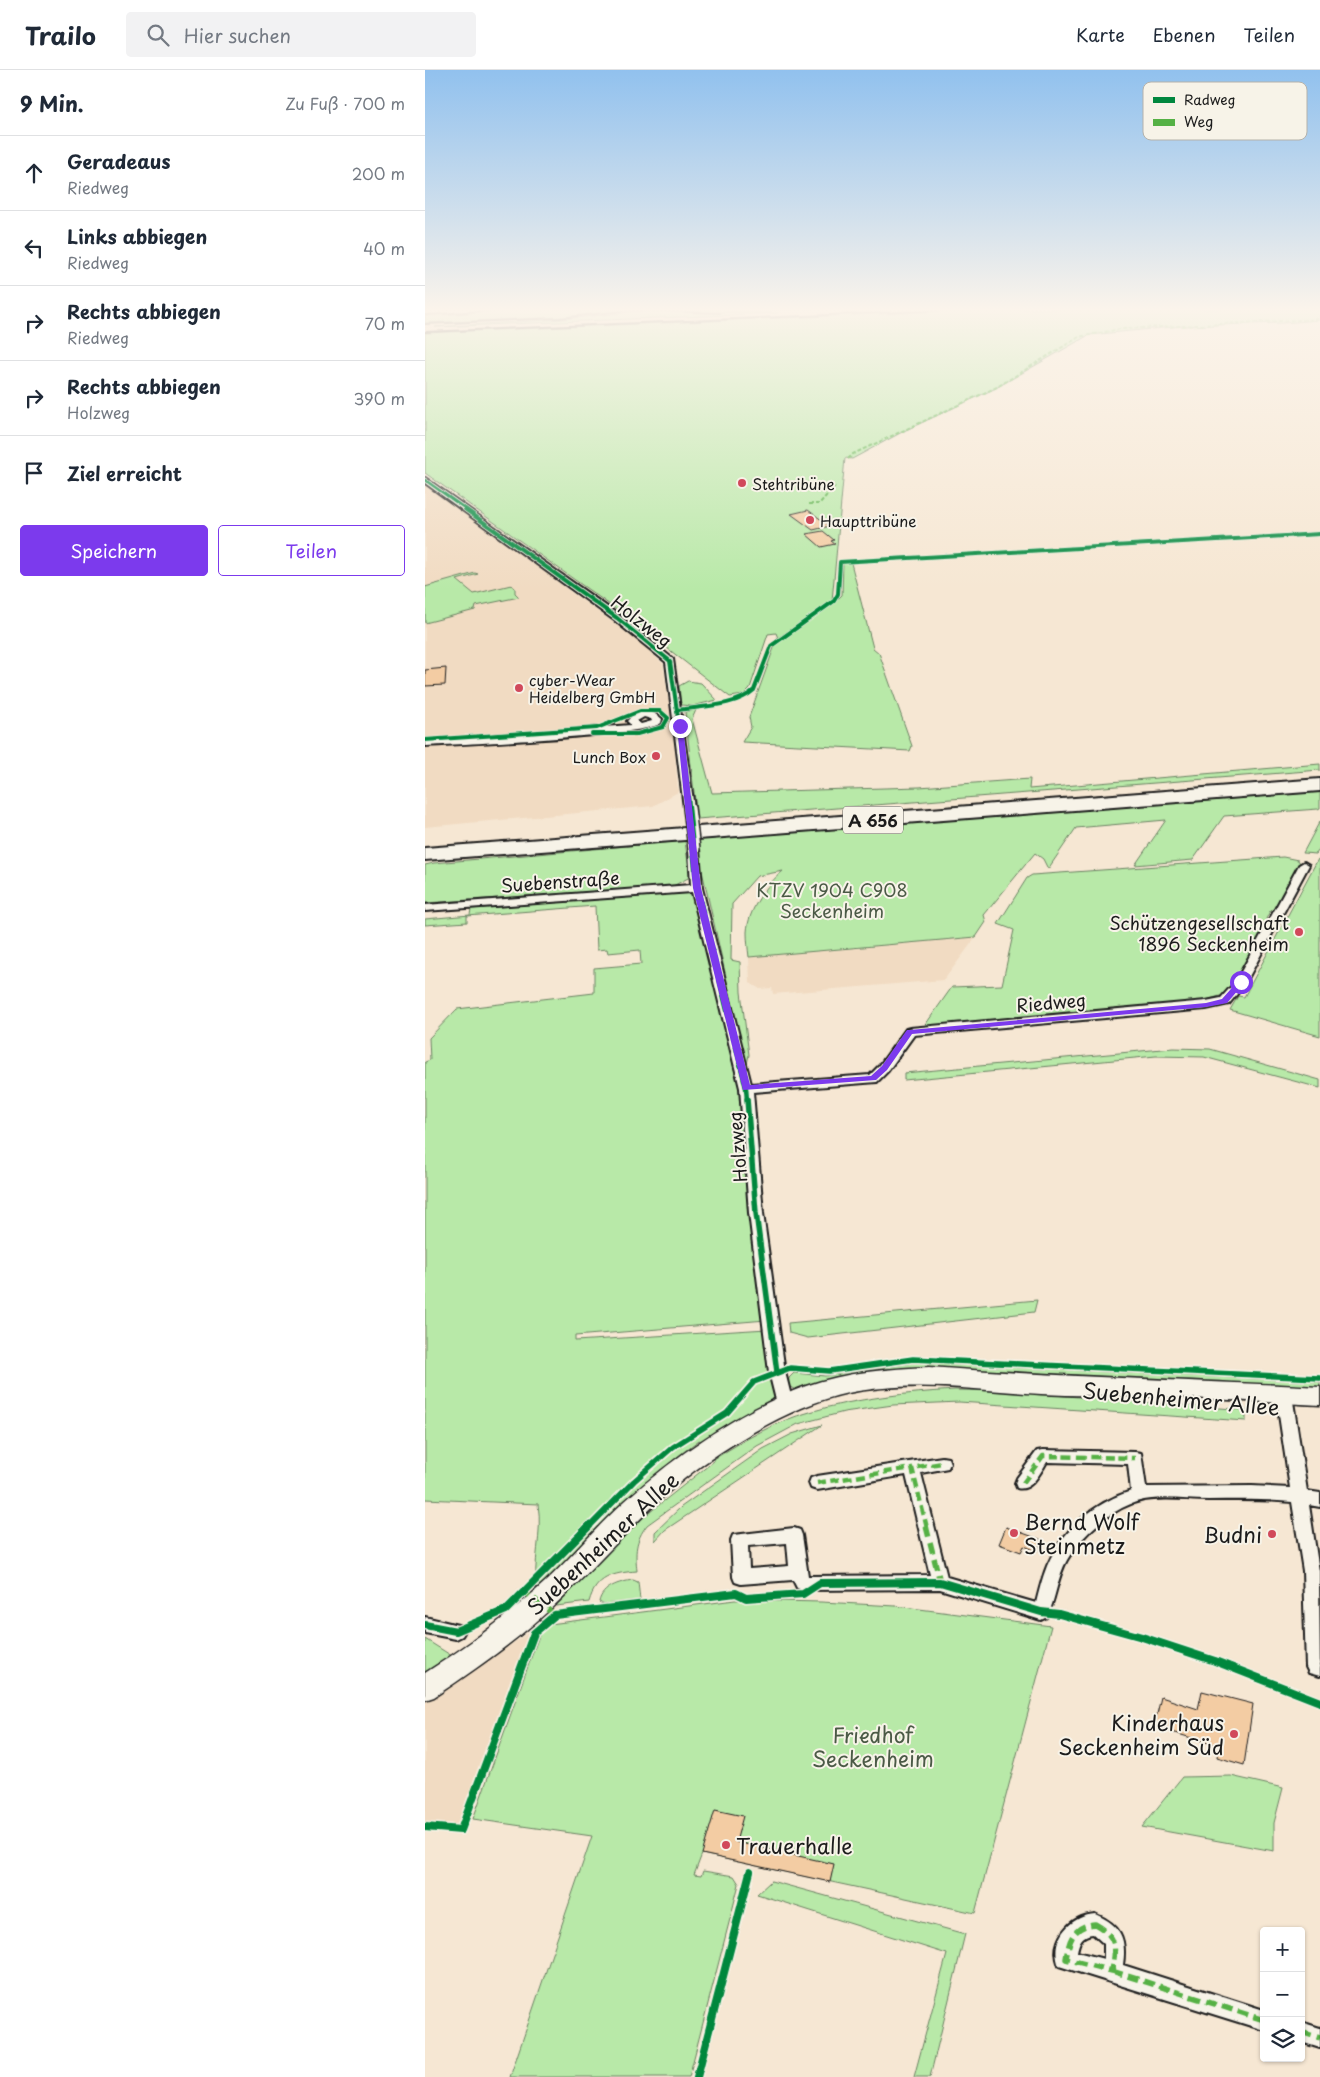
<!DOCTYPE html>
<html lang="de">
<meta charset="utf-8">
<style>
:root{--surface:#fff;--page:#f2f2f3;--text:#1f2937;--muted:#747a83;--line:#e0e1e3;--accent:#7c3aed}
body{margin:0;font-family:"Playpen Sans",sans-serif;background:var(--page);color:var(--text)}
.controls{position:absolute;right:15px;bottom:15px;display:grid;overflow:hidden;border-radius:5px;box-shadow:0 1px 4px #0004}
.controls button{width:45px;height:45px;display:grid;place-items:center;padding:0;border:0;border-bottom:1px solid var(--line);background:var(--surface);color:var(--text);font:25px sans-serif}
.stop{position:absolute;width:15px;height:15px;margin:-11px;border:4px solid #7c3aed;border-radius:50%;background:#fff}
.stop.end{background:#7c3aed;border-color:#fff;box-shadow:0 1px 5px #0008}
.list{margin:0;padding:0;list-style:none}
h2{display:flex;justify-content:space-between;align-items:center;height:65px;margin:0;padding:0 20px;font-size:21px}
h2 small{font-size:16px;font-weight:400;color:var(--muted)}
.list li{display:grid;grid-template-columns:32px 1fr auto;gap:15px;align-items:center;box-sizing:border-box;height:75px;padding:0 20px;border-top:1px solid var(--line)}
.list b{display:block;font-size:19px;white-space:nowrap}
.list p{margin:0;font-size:16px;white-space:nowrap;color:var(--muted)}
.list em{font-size:16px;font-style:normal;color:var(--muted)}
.actions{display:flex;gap:10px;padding:15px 20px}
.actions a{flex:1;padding:11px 0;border:1px solid var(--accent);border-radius:5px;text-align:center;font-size:18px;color:var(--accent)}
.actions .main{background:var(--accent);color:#fff}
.icon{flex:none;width:28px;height:28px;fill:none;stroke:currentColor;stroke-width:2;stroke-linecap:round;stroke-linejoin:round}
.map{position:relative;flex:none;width:895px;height:2007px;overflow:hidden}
header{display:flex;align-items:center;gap:30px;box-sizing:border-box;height:70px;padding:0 25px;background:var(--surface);border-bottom:1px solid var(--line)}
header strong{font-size:24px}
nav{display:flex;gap:28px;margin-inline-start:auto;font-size:18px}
.search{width:350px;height:45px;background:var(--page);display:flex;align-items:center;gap:12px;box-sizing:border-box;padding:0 18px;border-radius:5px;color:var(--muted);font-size:19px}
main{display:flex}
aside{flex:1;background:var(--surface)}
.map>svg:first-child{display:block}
.built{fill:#f1dbc2}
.green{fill:#b8e9a8;stroke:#6a8262}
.building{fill:#f3cca3;stroke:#1c1c1c}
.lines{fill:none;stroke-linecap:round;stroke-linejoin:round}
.minor-casing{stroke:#1c1c1c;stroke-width:4}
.secondary-casing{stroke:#1c1c1c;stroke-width:3}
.motorway-casing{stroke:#1c1c1c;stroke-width:4}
.minor{fill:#f7f3e8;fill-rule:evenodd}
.secondary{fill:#f7f3e8;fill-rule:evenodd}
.motorway{fill:#f7f3e8;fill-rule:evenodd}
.rail{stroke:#1c1c1c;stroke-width:2}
.minor-bridge-casing{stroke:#1c1c1c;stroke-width:14;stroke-linecap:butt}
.minor-bridge{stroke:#f7f3e8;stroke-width:11}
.quiet-far2{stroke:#55b145;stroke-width:2;stroke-dasharray:4 2;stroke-linecap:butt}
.quiet-far1{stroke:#55b145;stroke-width:4.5;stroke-dasharray:9 4.5;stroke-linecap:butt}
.quiet{stroke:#55b145;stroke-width:5.5;stroke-dasharray:11 5.5;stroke-linecap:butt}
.cycleway-far4-casing{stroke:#f7f3e8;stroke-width:4.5}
.cycleway-far3-casing{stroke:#f7f3e8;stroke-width:5.5}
.cycleway-far2-casing{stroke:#f7f3e8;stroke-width:7}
.cycleway-far1-casing{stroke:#f7f3e8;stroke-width:9}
.cycleway-casing{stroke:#f7f3e8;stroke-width:11}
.cycleway-far4{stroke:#00873e;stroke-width:2.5}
.cycleway-far3{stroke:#00873e;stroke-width:4}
.cycleway-far2{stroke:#00873e;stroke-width:4.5}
.cycleway-far1{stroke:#00873e;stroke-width:5.5}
.cycleway{stroke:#00873e;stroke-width:8}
.route{fill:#7c3aed}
.poi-dot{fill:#d1495b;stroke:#f7f3e8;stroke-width:2}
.labels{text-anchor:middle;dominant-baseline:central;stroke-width:4;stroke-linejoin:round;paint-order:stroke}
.far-poi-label{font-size:15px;fill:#1c1c1c;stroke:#f7f3e8;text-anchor:start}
.shield{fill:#f7f3e8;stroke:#5e5c59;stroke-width:1}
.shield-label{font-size:16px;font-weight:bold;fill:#1c1c1c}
.street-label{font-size:18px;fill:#1c1c1c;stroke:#f7f3e8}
.park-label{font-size:18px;fill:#4b5a46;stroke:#f7f3e8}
.poi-label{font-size:18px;fill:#1c1c1c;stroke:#f7f3e8;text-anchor:end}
.near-street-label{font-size:21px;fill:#1c1c1c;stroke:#f7f3e8}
.near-poi-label{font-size:21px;fill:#1c1c1c;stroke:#f7f3e8;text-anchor:start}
.near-park-label{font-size:21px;fill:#4b5a46;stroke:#f7f3e8}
.key{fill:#f7f3e8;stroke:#b5b2ab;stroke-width:1}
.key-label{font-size:14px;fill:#1c1c1c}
</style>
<header>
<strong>Trailo</strong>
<div class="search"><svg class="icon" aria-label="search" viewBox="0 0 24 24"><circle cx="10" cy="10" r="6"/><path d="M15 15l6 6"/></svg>Hier suchen</div>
<nav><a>Karte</a><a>Ebenen</a><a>Teilen</a></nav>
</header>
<main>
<aside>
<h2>9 Min.<small>Zu Fuß · 700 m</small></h2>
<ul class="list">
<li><svg class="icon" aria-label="ahead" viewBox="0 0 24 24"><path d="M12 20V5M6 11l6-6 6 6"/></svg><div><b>Geradeaus</b><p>Riedweg</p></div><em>200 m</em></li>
<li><svg class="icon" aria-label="left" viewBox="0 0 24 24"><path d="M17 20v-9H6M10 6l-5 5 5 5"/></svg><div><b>Links abbiegen</b><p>Riedweg</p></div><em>40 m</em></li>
<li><svg class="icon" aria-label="right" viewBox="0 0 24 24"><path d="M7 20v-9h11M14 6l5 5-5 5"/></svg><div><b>Rechts abbiegen</b><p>Riedweg</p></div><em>70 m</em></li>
<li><svg class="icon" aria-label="right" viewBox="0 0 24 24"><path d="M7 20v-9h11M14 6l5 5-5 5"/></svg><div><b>Rechts abbiegen</b><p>Holzweg</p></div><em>390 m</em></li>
<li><svg class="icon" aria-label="arrive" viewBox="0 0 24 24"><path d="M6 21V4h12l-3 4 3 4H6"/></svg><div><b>Ziel erreicht</b></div></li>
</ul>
<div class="actions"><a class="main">Speichern</a><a>Teilen</a></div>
</aside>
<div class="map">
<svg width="895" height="2007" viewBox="0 0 895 2007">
<rect width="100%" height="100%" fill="#f6e7d3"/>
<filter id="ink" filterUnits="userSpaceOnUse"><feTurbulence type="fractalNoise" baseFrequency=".02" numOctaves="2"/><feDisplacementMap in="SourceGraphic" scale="10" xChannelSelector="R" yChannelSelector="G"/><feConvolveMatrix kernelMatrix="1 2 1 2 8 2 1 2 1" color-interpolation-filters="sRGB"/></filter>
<g filter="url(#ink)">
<path class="built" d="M168,239H573L0,263V253L139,247L194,240Z
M0,406L147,523L211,568L238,594L248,656L253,722L228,736L0,757Z
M551,867L519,910L348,924L347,918L335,919L325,913L324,887Z
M103,1563L31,1757L0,1753V1633Z"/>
<path class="green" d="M100,239L199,240L139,247L0,253V246Z
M231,239H387L291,242L224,240Z
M573,239H895V250L858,253L758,256L664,265L569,319L481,360L427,389L420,388L407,531L353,568L351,563L343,564L325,618L318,625L305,627L206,550L0,403V263Z
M214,241L353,243L10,257L140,249Z
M418,493H426L448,578L454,583L487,676L485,681L317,672L326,657L324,647L350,575L408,534L417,525Z
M50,503L53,504L32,510L49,524L86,515L90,518V523L94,527L51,536L50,540L0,553V517Z
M263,611L276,613L292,630L267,636L256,635L254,616Z
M271,640L267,649L287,723L494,717L605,709L604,719L895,694V700L272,749L260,642Z
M895,722V738L893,739L799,746L768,790L710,795L741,750L651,758L623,799L618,789L610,783L559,845L561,852L551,867L324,887C323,879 322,870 322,862C323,840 342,814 358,801L332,806L307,834L306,890L315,892L316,922L324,985L322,994L317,977L270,770Z
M895,751V778L891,784L878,783Z
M260,771L265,807L248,816L0,833V795L9,793Z
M858,787L873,790L875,793L873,797L850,839L845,841L841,849L843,854L809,913L798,925L771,933L498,958L527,917L577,915L589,860L573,854L602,808L607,805Z
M893,789L895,790V966L805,940L813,926L819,927Z
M266,822L277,851L309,999L318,1020L341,1250L150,1266V1271L342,1259L351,1329L278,1372L274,1370C214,1414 164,1470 112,1522C107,1493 118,1464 113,1434L0,1429V992L5,990L4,968L32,939L169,923V898L216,894L215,880L183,883L182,879L172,880L170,836L42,846V852L0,855V849L45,845L46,839Z
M748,978L785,979L895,1010V1018L779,987L731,986L479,1010V1003Z
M612,1230L609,1242L383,1268L364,1263L363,1253Z
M489,1293L895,1312V1322L561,1305L379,1324L363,1316L364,1308L369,1303L400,1306Z
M530,1320L576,1321L821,1340V1351L534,1332L468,1335L419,1342L373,1354L332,1376L222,1455C210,1471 210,1482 212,1501C187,1503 171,1507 164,1532L131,1536L215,1450L289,1391V1389C319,1370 351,1351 385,1342C432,1328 482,1323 530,1320Z
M397,1355L240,1460L230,1471V1462L256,1437L338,1379L367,1364Z
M208,1510L213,1512L215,1530L178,1534L174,1532C177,1517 194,1512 208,1510Z
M310,1530L396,1532L471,1536L626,1556L550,1843L277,1784L269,1805L276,1806L278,1801L309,1806L314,1814L264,2007H85L167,1766L48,1749L115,1563L125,1554Z
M0,1569L27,1586L0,1603Z
M806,1706L858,1718L849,1753V1781L717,1757L757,1707Z
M346,1811L540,1864L505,2007H489L522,1884L332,1824Z"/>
<path class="building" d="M383,440L405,456L388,460L366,444Z
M398,461L409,470L406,471L410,474L396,477L381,464Z
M21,598L20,615L0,616V600Z
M581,1457L617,1470L612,1481L599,1476L596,1482L574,1474Z
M777,1621L828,1634L819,1695L792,1687L794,1676L729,1657L736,1627L773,1639Z
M290,1740L318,1746L311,1772L409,1794L405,1812L277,1784Z"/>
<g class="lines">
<defs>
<path id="minor" d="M0,408L195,546L248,589L269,738L268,740L264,741L259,738L241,592L189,550L0,413Z
M215,642C223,641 231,643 237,649L236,653C222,666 32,674 0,676V670L206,655L202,651L209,644ZM219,647L226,649L227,651L216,654L212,651Z
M269,776L274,779L277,818L326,1014L445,1005L455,995L481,959L485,958L781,931L796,928L811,911L874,795L879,792L884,795L820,914L804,934L781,939L489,965L463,1001L452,1012L328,1022L338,1143L360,1302L369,1338L366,1342L361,1344L356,1342L353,1338L344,1302L324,1143L315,1018L267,822L0,841V835L266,815L264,779Z
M859,1319L864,1321L867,1325L882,1421L895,1423V1437L884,1435L894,1501L895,1606L884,1603L881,1597L878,1501L867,1432C839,1429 812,1430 783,1430C762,1430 740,1426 719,1430C689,1436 657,1464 642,1490C632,1507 631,1529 622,1547L616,1550L515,1519L378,1520L372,1518L368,1510L316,1514L310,1512L308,1507L306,1470L308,1465L369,1458L375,1460L377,1465L383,1506L505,1505L481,1405L392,1420L386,1418L384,1413L386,1408L392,1406L517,1387L523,1388L525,1393L523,1398L496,1403L522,1507L611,1533C614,1521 617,1508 622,1496C637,1460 669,1433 706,1421L703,1394L622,1392C615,1403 606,1422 592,1418L590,1413L592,1408L612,1381L618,1380L710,1382L716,1383L721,1417L827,1416L865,1418L851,1325L854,1321ZM362,1473L364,1496L324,1499L323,1476Z
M0,1547L37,1556L40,1561L37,1566L31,1569L0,1563Z
M670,1844C695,1855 702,1867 698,1895L839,1940V1960L634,1896C624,1871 644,1846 670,1844ZM668,1864L679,1874V1889L652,1882C654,1871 657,1865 668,1864Z
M876,1952L895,1958V1978L876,1972Z"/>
<path id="secondary" d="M504,1297C634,1307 765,1310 895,1317V1335C835,1332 776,1328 716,1326C683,1325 649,1326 616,1324C551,1320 487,1310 423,1323C375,1333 320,1365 280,1393C227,1430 186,1482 139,1526C100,1565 55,1596 9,1627L0,1630V1603C43,1576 83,1546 120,1512C148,1486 172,1456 200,1431C253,1384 314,1341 381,1316C420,1302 463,1299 504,1297Z"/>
<path id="motorway" d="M895,709V721L0,790V778Z"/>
</defs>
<use href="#minor" class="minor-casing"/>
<use href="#secondary" class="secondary-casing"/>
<use href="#motorway" class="motorway-casing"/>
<use href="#minor" class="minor"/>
<use href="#secondary" class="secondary"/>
<use href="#motorway" class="motorway"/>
<path class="rail" d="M210,240L295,243
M0,245L80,239
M0,254L135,248L216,239
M0,262L543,239"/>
<defs>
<path id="minor-bridge" d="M264,738L269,779"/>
</defs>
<use href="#minor-bridge" class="minor-bridge-casing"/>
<use href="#minor-bridge" class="minor-bridge"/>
<path class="quiet-far2" d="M423,389L428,384L572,317L654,267L695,259L895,249
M384,434H394L410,416L403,413"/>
<path class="quiet-far1" d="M392,1413L487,1398
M598,1413L618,1386L710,1388
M502,1458L487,1398L517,1393"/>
<path class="quiet" d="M501,1456L515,1512
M104,1519L100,1522L130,1545
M670,1854C693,1867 691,1877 687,1901L641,1889C644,1870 648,1856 670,1854Z
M687,1901L839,1950
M876,1962L895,1968"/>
<defs>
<path id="cycleway-far4" d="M0,410L42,440"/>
<path id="cycleway-far3" d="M40,439L192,548L245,591L260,698
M253,640C277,636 310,637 329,620L346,576L409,531L413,524L415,492L895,464
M167,664H212L238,657L243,648
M0,670L172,658L215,641H235L243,648"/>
<path id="cycleway-far2" d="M260,697L272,818L321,1018L322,1030"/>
<path id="cycleway-far1" d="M322,1029L331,1143L352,1302
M163,1458L209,1411L248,1377L302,1343L329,1312L365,1298L404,1301L488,1289L895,1308"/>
<path id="cycleway" d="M130,1545L311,1523L321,1528L378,1524L395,1513L515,1512L616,1542L634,1544L717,1567L790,1591L895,1632
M0,1555L31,1561L81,1540L164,1456
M0,1757L36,1760L109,1563L130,1545
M272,2007L325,1802"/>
</defs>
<use href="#cycleway-far4" class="cycleway-far4-casing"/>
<use href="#cycleway-far3" class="cycleway-far3-casing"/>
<use href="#cycleway-far2" class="cycleway-far2-casing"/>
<use href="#cycleway-far1" class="cycleway-far1-casing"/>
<use href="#cycleway" class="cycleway-casing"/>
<use href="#cycleway-far4" class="cycleway-far4"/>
<use href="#cycleway-far3" class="cycleway-far3"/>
<use href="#cycleway-far2" class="cycleway-far2"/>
<use href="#cycleway-far1" class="cycleway-far1"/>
<use href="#cycleway" class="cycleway"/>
</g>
</g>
<linearGradient id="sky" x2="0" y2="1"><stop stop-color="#91c1ee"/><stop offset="0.46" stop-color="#fbf4eb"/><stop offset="1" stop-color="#fbf4eb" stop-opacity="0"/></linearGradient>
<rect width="895" height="520" fill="url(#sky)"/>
<path class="route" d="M255,654L258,656L276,818L325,1015L446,1006L457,996L482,960H485L781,933L797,929L813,911L820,912L802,933L781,937L487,964L462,1000L451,1010L318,1020L268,818L252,656Z"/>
<g class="poi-dot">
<circle cx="317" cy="413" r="5"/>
<circle cx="385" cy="450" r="5"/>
<circle cx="94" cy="618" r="5"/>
<circle cx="231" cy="686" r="5"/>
<circle cx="874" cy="862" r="5"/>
<circle cx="589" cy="1463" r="5"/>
<circle cx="847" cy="1464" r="5"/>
<circle cx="809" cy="1664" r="5"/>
<circle cx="301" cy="1775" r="5"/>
</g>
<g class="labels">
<g class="far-poi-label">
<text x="327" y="413">Stehtribüne</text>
<text x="395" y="450">Haupttribüne</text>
<text x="104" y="609">cyber-Wear<tspan x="104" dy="17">Heidelberg GmbH</tspan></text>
<text x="221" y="686" text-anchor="end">Lunch Box</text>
</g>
<rect class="shield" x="418" y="736.5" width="60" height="27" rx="4"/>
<g class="shield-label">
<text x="448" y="750">A 656</text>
</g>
<g class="street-label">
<text transform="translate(217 551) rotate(38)">Holzweg</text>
<text transform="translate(135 811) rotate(-4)">Suebenstraße</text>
<text transform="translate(626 932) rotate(-5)">Riedweg</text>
<text transform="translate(312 1077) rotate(-95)">Holzweg</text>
</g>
<g class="park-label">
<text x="407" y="819">KTZV 1904 C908<tspan x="407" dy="21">Seckenheim</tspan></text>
</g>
<g class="poi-label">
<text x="864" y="852">Schützengesellschaft<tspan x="864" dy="21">1896 Seckenheim</tspan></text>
</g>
<g class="near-street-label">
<text transform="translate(756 1328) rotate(5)">Suebenheimer Allee</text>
<text transform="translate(177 1473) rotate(-43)">Suebenheimer Allee</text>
</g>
<g class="near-poi-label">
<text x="599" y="1451">Bernd Wolf<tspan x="599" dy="24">Steinmetz</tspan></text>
<text x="837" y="1464" text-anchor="end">Budni</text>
<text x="799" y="1652" text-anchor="end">Kinderhaus<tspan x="799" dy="24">Seckenheim Süd</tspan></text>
<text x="311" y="1775">Trauerhalle</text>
</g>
<g class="near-park-label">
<text x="448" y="1664">Friedhof<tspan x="448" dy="24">Seckenheim</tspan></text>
</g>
</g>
<rect x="718" y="12" width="164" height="58" rx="8" class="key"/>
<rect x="728" y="27" width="22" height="6" fill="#00873e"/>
<rect x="728" y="49" width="22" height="7" fill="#55b145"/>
<g class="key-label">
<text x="759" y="35">Radweg</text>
<text x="759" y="57">Weg</text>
</g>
</svg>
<div class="controls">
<button>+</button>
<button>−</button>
<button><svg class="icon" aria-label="layers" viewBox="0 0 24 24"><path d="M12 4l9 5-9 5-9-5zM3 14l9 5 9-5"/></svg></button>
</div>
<div class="stop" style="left:816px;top:912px"></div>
<div class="stop end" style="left:255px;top:656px"></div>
</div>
</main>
